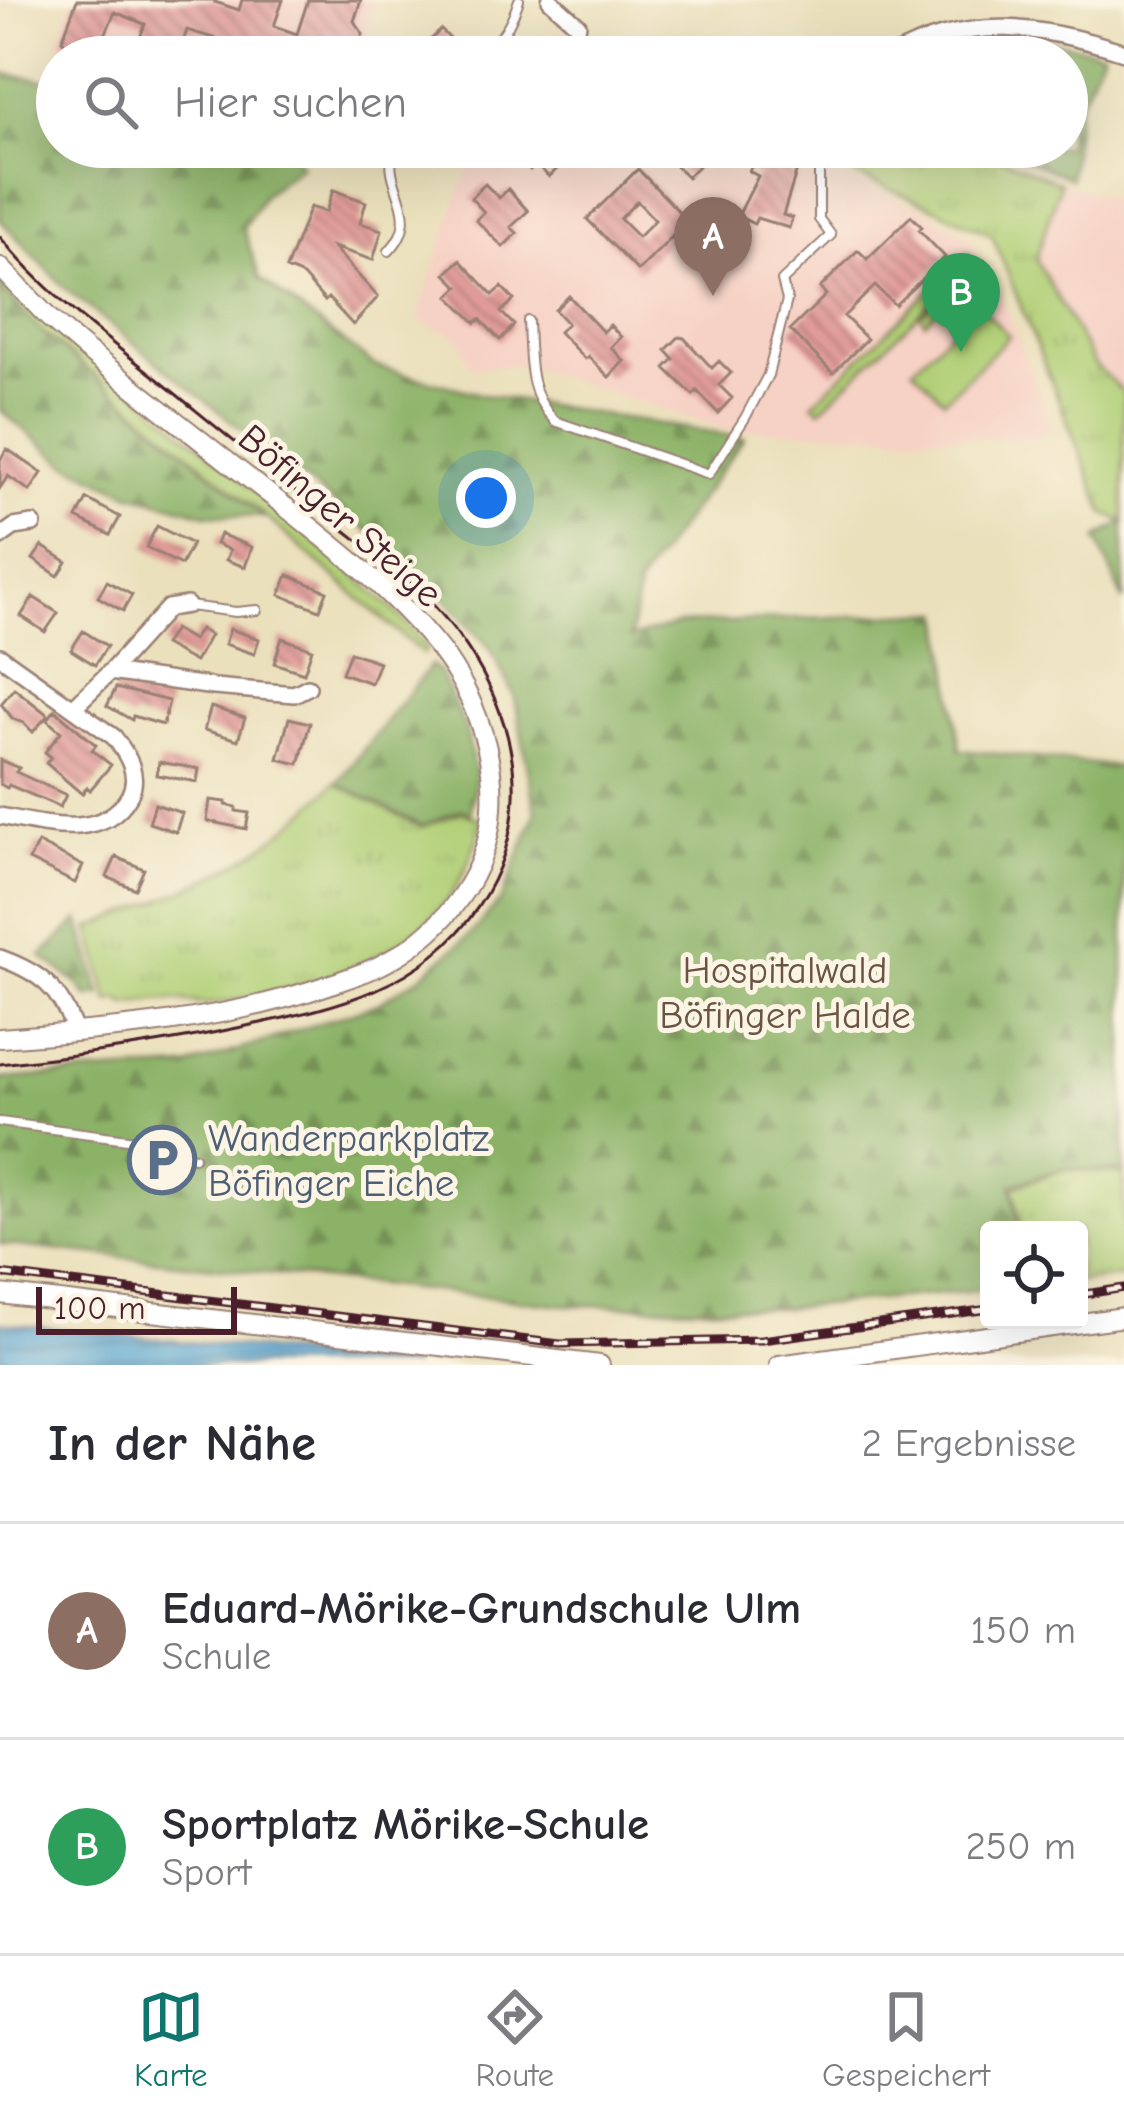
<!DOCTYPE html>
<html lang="de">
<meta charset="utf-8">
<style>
:root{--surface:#fff;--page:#f7f7f7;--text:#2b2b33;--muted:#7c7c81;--line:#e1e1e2;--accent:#0f766e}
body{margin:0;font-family:"Comic Neue",sans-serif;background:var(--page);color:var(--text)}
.controls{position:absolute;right:36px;bottom:36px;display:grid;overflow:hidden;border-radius:12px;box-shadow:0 12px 48px #0002}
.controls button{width:108px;height:108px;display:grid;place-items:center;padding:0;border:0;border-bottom:3px solid var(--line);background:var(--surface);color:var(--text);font:60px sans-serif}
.scale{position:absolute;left:36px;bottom:30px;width:201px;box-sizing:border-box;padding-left:12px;border:6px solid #4a1f2b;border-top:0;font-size:33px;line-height:42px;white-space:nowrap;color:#4a1f2b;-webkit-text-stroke:9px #fcf5e5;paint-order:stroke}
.you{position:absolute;left:486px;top:498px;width:42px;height:42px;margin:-30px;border:9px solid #fff;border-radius:50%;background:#1a73e8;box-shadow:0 0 0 18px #1a73e833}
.badge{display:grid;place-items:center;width:78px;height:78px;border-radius:50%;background:var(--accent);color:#fff;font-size:39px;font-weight:700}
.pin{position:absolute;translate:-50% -99px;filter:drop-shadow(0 3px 6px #0008)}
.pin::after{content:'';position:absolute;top:63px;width:42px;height:36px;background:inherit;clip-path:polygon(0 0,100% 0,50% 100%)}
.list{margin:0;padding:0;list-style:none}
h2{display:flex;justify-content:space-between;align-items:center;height:156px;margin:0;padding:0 48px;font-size:51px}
h2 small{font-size:39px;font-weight:400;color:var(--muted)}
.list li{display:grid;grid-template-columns:78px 1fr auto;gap:36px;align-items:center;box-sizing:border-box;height:216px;padding:0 48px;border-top:3px solid var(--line)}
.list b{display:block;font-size:45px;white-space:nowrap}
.list p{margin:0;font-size:39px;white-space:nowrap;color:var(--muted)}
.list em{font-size:39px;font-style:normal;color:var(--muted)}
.icon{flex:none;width:66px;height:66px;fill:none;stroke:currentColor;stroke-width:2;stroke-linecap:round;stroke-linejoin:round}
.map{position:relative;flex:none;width:1124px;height:1365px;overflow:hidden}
.search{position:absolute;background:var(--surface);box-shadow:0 12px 48px #0002;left:36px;right:36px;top:36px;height:132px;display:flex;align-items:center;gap:30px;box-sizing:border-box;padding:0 42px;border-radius:66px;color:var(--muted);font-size:45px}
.sheet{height:588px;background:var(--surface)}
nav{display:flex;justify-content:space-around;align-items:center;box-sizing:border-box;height:168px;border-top:3px solid var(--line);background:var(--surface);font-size:33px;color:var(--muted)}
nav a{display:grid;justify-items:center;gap:6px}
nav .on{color:var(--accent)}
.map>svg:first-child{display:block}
.built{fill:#f6d1c5}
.grass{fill:url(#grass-tufts);stroke:#7d7750;stroke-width:3}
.forest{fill:url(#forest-firs);stroke:#6b6849;stroke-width:3}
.park{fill:#b0cf76;stroke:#7d7750;stroke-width:3}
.water{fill:url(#water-rules);stroke:#50627e;stroke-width:3}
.building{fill:url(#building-back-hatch);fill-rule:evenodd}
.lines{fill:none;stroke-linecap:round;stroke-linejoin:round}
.service-casing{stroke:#9a8074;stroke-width:12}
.minor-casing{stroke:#9a8074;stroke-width:20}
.tertiary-casing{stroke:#9a8074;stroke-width:22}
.service{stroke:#fff;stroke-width:8}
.minor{stroke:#fff;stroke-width:15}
.tertiary{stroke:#fff;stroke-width:18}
.tram{stroke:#4a1f2b;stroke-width:3}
.rail-casing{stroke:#4a1f2b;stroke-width:9}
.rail{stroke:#fcf5e5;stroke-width:4.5;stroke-dasharray:14;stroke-linecap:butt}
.labels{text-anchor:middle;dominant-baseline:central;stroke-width:10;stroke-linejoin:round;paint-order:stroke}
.street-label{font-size:39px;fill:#4a1f2b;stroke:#fcf5e5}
.park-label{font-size:39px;fill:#695442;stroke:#fcf5e5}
.service-label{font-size:39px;fill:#4e5e75;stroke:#fcf5e5;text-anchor:start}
</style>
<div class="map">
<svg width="1124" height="1365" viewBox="0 0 1124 1365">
<defs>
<pattern id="grass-tufts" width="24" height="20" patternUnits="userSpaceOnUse" patternTransform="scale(3)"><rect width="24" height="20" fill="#b0cf76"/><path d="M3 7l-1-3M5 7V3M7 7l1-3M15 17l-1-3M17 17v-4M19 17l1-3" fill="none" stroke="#99b166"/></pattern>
<pattern id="forest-firs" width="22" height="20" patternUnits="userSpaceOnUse" patternTransform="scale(3)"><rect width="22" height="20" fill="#8cb267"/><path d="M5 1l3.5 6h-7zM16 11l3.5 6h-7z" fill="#749055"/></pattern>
<pattern id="water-rules" width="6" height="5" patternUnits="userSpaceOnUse" patternTransform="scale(3)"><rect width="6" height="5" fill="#57a4d0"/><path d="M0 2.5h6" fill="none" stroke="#4a85a9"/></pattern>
<pattern id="building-back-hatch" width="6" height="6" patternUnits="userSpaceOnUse" patternTransform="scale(3)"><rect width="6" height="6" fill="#e19c9a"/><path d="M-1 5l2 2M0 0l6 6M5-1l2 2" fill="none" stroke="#b87f7e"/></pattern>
</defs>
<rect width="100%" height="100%" fill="#fcf5e5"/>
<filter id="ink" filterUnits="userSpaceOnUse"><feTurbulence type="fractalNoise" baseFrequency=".00833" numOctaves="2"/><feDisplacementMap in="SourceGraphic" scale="24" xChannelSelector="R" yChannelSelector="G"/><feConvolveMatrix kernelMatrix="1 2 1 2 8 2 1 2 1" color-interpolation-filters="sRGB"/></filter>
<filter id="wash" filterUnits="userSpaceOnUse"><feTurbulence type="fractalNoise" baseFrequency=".004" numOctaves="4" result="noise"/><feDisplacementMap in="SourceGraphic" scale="48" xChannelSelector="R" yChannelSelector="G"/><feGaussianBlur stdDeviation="2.7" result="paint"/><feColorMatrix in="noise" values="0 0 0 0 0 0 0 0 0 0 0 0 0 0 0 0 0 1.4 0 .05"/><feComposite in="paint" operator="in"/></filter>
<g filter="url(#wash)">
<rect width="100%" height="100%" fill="#ebe0bc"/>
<path class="built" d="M74,0H374L360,57H73L58,42Z
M562,29L612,37L718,57H533Z
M478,147H821L816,166L923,209L969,237L992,272L1052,427L1034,439L726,429L521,365L472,368L459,338L417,319L459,193Z
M1061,183L1124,202V392L1094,363L1037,259Z"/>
<path class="grass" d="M832,147H977L1060,183L1036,259L1094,364L1124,393V521L1105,514L992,235L924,203L827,163Z
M0,278L354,574L393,609L428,648L423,654L267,518L40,330L0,285Z
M335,783L421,827L462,812L483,820C476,844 468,868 455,889C410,960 287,997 208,1004C196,1005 184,999 171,1000C156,1000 140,1003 125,1005L119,1000L109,1002L90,928C146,906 204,885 255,852C284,833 310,808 335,783Z
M1064,1169L1124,1174V1276L1079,1282V1230H1021L1014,1187Z"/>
<path class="forest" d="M1030,36L1103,52L1078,106L1070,178L997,147H1067V57H904L959,38Z
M0,73L57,82V147H288L301,166L265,193L243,228L260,279L375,366L479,394L744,438L639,583L630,638L680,624L942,612L960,750L1124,767V1172L1063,1168L1012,1185L1019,1230H989V1290L788,1308L564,1305L0,1244V1079L188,1067L377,1004L420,977L469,936L501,900L536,813L515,698L490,648L419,571L68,291L0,220Z
M0,287L40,331L264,517L206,514L129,493L64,462L0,410Z
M1124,521V601L1097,539Z
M431,665L439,671L466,729L476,776L470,814L462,810L422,826L337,783Z
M79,920L101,995L87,997L79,985L41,956Z"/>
<path class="park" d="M968,253L984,269L972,281L969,279L925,322L920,316L963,274L962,272L820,410L813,403Z
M978,304L1009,336L944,400L913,368Z"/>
<path class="water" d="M0,1322L29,1326L414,1365H0Z"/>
<g id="blocks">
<path class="building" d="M77,0H216L215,2L239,10L242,0H283L274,26L297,34L308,0H361L354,21L363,34L356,57H281L261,50L258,57H214L220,40L187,30L178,57H133L145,24L115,12L98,51L78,55L62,40Z
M441,30L462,50L455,57H435L424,46Z
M507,147H566L551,162L557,169L549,177L536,164L530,170Z
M675,147H697L707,157L687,177L666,156Z
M761,147H804L783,215L792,218L789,228L757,218L754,224L738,216L758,176L749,171Z
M638,169L688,221L638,271L587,219ZM637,201L655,220L638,237L620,219Z
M485,184L499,198L508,189L528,211L511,227L517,233L503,247L476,220L484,212L471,198Z
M333,190L366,202L360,223L382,230L373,260L333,247L378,297L353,325L328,298L325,301L303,276L286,269L310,207L326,212Z
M911,216L922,227L919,230L945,257L895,305L875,286L844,316L867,339L833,373L790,330L826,295L820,288L858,250L867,259Z
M460,260L493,295L502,287L514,300L501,312L514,325L500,340L480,319L476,323L449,296L459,287L446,274Z
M569,296L603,332L610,325L621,337L611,347L624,361L609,377L588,356L585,359L559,332L567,323L555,310Z
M679,337L684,338L712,368L719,361L731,373L719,385L732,398L718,413L697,391L693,395L665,368L674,359L666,350Z
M7,449L42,473L30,491L8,476L0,488V460Z
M87,499L120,517L110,535L77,518Z
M157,526L192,544L181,565L146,547Z
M220,534L252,547L245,567L226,560L230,550L216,544Z
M42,546L67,562L58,576L33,559Z
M288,575L327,591L320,610L280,595Z
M107,581L132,595L123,611L98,597Z
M33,597L58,613L45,632L21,616Z
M174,629L193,640L200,629L210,635L195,662L164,645Z
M230,629L259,639L254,654L225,644Z
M83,631L107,646L95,665L71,650Z
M282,638L312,649L304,673L274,663Z
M350,652L379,662L371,683L342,673Z
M14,688L48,715L33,732L24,723L13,719L1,704Z
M116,688L169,701L163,725L133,716L132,720L107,706Z
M211,707L245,718L238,740L204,730Z
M55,710L96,745L92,750L111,765L90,790L87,787L82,794L46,763L51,757L45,752L61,732L47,720Z
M289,718L310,723L299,764L278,759Z
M0,760L19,768L16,772L66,795L60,807L9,785L7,788L0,784Z
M159,762L199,769L197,782L157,775Z
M210,800L226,802V805L236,807V811L249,813L246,829L207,821Z
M155,804L182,813L176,832L149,823Z
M38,843L83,866L75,883L29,860Z
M116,857L144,869L135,889L107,877Z"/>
</g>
</g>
<g filter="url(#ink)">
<use href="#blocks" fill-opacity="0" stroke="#9a8074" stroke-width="3"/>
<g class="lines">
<defs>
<path id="service" d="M577,26L576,38L588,57
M701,50L736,57
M484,57C501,40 512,23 519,0
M389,251C427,212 378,184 395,147
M528,321C530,358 527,394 555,421L709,474L745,418L768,375L787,300L782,281L831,235L819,219V164L825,147
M189,606L236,612L257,610
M0,1122L135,1140L194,1157"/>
<path id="minor" d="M550,0L578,25
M891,57C970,13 1043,26 1124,52
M0,537L14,527L33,524
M0,656L114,737C127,754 141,775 129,796C103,842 43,824 0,816
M110,672L168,608L187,605
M74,707L110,672L214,687L294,694L308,687
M0,958C42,973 61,990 75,1032"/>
<path id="tertiary" d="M0,267L49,318L85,349C149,400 214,451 278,501C332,544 389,588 433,641C471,686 496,750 492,808C489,873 445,929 390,960C372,971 351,977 331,984C226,1021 111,1030 0,1038
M0,1294L600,1365
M779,1365L1124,1317"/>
</defs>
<use href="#service" class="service-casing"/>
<use href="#minor" class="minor-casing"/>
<use href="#tertiary" class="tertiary-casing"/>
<use href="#service" class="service"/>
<use href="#minor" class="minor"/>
<use href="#tertiary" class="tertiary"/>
<path class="tram" d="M0,237C45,293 100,333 155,377C214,425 272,473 332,520C367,548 405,575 436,608C481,657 517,728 514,796C513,836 500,874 478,907C421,990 335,1007 242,1027C162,1044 81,1055 0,1064"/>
<defs>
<path id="rail" d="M0,1274L560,1344L762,1340L989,1309
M1079,1295L1124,1288"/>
</defs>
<use href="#rail" class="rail-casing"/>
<use href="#rail" class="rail"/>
</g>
</g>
<defs>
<symbol id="parking-ring" viewBox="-11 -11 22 22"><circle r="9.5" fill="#fcf5e5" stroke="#5c6f8a" stroke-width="1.5"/><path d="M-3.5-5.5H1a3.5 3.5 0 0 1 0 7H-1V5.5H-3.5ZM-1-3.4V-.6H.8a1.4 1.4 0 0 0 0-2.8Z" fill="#5c6f8a"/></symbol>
</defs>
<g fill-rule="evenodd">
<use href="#parking-ring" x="124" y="1122" width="76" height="76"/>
</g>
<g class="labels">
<g class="street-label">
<text transform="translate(340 516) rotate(41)">Böfinger Steige</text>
</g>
<g class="park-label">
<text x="785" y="970">Hospitalwald<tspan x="785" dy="45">Böfinger Halde</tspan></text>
</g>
<g class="service-label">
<text x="208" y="1138">Wanderparkplatz<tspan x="208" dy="45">Böfinger Eiche</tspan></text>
</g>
</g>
</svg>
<div class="controls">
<button><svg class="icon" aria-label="locate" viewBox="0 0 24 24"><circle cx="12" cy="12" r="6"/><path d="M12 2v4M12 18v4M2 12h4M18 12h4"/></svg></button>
</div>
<div class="scale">100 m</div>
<div class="you"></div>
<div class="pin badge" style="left:713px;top:296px;background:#8d6e63">A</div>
<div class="pin badge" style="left:961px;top:352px;background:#2e9e5b">B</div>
<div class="search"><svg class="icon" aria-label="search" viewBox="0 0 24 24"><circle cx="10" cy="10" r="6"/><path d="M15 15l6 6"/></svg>Hier suchen</div>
</div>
<section class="sheet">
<h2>In der Nähe<small>2 Ergebnisse</small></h2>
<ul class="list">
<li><span class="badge" style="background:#8d6e63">A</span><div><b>Eduard-Mörike-Grundschule Ulm</b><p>Schule</p></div><em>150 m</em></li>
<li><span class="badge" style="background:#2e9e5b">B</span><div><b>Sportplatz Mörike-Schule</b><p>Sport</p></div><em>250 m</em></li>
</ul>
</section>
<nav>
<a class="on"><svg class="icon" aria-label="map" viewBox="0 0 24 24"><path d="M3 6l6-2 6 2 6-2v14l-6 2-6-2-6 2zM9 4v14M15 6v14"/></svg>Karte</a>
<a><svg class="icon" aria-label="directions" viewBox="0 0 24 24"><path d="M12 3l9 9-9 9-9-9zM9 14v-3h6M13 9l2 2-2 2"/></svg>Route</a>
<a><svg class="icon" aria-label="saved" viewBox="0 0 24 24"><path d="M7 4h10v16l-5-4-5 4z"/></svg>Gespeichert</a>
</nav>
